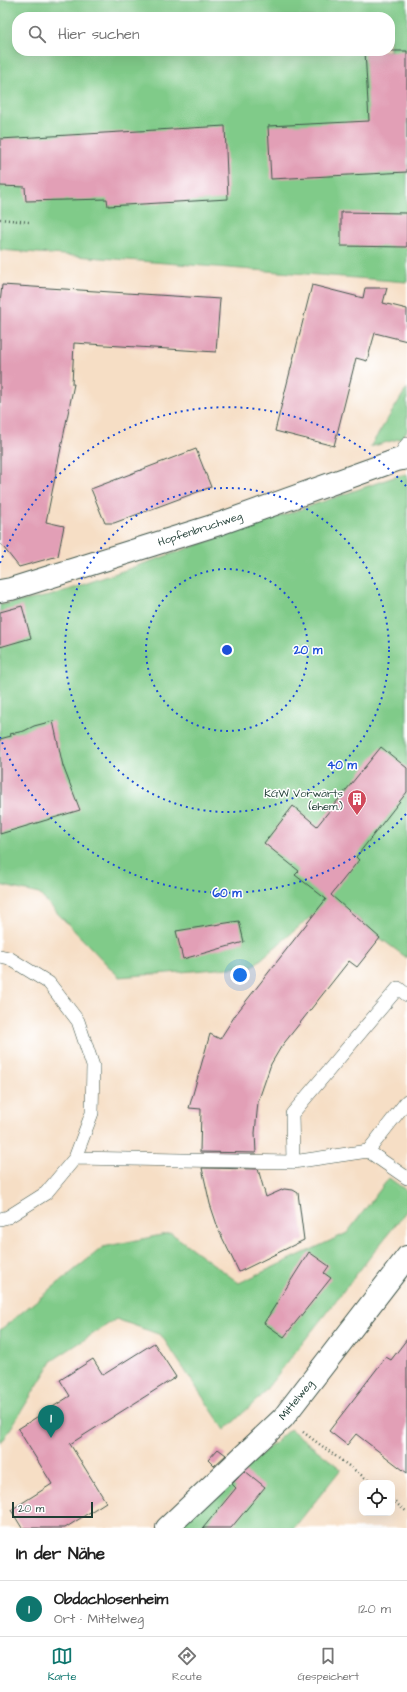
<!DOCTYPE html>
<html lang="de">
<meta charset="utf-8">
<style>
:root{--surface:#fff;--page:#f6f6f6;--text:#222;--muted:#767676;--line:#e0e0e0;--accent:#0f766e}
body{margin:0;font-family:"Architects Daughter",sans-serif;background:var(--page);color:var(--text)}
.controls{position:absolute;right:12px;bottom:12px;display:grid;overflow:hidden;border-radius:8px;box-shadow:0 4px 16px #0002}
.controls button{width:36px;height:36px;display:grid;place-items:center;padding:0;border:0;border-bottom:1px solid var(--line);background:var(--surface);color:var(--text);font:20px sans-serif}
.scale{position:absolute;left:12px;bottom:10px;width:81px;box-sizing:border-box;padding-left:4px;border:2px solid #1f3d34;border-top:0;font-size:11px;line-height:14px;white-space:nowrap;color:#1f3d34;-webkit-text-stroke:3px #fff;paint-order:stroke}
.you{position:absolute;left:240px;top:975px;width:14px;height:14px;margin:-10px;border:3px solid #fff;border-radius:50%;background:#1a73e8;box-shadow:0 0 0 6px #1a73e833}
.badge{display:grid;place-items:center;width:26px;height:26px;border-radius:50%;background:var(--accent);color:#fff;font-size:13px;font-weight:700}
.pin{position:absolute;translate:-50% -33px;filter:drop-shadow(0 1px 2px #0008)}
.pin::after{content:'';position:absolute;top:21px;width:14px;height:12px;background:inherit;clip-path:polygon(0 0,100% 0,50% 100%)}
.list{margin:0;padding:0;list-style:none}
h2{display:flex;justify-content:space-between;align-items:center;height:52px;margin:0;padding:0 16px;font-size:17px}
h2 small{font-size:13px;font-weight:400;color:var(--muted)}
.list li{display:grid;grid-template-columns:26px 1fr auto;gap:12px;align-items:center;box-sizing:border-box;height:56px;padding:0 16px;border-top:1px solid var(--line)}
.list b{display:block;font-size:15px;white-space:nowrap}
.list p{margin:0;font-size:13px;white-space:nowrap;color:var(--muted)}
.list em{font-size:13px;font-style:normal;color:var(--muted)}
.icon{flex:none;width:22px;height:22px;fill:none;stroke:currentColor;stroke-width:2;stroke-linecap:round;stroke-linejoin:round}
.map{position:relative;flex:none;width:407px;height:1528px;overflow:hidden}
.search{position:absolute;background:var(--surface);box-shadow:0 4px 16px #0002;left:12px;right:12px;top:12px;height:44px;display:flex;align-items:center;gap:10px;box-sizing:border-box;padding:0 14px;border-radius:16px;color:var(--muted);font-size:15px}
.sheet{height:108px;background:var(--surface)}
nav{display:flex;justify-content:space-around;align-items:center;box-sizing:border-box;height:56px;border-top:1px solid var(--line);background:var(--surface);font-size:11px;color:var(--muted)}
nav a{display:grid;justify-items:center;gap:2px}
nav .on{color:var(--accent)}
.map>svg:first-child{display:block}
.green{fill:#80cb89;stroke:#50845e;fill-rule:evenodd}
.building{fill:#e29fb6}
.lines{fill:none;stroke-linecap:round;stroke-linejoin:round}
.service-casing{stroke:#3f554a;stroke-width:14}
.minor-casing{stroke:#3f554a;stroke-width:24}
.path{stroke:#3f554a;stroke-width:2.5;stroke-dasharray:1 3;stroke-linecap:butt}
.service{stroke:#fff;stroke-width:13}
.minor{stroke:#fff;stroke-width:22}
.ring{fill:none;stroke:#1d4ed8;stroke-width:2;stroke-dasharray:2 4}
.labels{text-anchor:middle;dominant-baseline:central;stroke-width:3;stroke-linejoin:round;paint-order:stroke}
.street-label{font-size:11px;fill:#1f3d34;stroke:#fff}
.poi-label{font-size:11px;fill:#1f3d34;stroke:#fff;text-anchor:end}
.centre{fill:#1d4ed8;stroke:#fff;stroke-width:2}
.ring-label{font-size:12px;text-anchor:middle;font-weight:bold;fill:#1d4ed8;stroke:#fff;stroke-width:3;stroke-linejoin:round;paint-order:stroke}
</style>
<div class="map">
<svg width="407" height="1528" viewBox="0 0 407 1528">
<rect width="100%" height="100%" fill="#fff"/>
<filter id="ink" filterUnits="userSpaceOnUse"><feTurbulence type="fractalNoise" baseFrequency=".025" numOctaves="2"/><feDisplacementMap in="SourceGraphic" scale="8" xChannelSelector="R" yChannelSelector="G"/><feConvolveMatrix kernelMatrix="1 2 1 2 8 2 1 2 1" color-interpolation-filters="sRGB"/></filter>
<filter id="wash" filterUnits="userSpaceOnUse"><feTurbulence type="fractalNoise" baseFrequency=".012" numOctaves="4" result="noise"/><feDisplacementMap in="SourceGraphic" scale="16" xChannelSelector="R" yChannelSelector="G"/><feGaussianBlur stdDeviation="0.9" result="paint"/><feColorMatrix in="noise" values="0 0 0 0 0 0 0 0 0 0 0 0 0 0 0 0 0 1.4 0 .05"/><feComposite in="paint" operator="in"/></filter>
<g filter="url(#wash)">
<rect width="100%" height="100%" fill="#f6dec5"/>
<path class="green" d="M0,0H407V282L0,250ZM17,17H390V51H17Z
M407,388V431L402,438L370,447Z
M407,474V958L380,938L353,914L338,933L314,914L253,966L119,977L39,894L0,885V605L50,596L397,476Z
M389,1178L407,1191V1210L260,1397L225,1430L161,1335L116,1319L53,1360L4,1439L0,1442V1330L103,1247L171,1233L239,1283L347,1233Z
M290,1429L341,1469L294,1528H176Z"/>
<g id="blocks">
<path class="building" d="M365,51H407V172L271,179L268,126L369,121Z
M225,126L228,199L108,206L107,199L26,201L25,187L0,186V139Z
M341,212L407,213V247L341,246Z
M2,285L220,299L216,352L74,343L72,384H74L46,522L64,526L58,556L19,567L0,543V303Z
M312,285L363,298L365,288H387L383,303L407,309V341L375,333L367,361L356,358L334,446L275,431Z
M196,449L211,487L114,523H105L91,489Z
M22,606L31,638L0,647V612Z
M53,721L63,766L80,810L0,834V739L11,736L10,734L24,731L34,726Z
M381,747L407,768V792L356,857L359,860L331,895L380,938L357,967L349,961L281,1047L271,1064L258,1102L255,1133L256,1153L200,1152L201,1109L189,1108L210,1034L220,1039L236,1014L326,899L295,875L299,871L264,843L293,806L317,826Z
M239,921L244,942L183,959L176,931Z
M202,1168L258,1169L266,1197L284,1189L293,1190L298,1193L304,1240L239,1272L219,1231L210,1204Z
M309,1252L329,1266L324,1273L331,1278L284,1337L264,1323Z
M407,1339V1473L356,1434L347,1445L329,1431L386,1357L391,1360Z
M154,1343L176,1377L70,1444L106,1502L65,1528H22L11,1510L52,1484L18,1429L70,1396L60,1380L93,1359L103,1375Z
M218,1449L226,1455L214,1466L208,1460Z
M245,1471L265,1487L231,1528H203L236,1488L232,1484Z"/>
</g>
</g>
<g filter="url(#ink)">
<use href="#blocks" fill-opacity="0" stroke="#3f554a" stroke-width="1"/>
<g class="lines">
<defs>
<path id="service" d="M397,460L407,444
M0,956L9,958L49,983L78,1021L93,1066L92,1113L75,1158L46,1193L8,1217L0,1219
M407,995L398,988L292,1114L293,1162L368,1151L407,1178
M368,1151L407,1101
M75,1158L293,1162"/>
<path id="minor" d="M0,591L11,589L222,523L397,460L407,458
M167,1528L283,1418L407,1257"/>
</defs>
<use href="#service" class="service-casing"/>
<use href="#minor" class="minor-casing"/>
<path class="path" d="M0,219L29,222
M303,1432L372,1483
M392,1500L407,1512"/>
<use href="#service" class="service"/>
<use href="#minor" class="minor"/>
</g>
</g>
<g class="ring">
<circle cx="227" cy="650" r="81"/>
<circle cx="227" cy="650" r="162"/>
<path d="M406 814A243 243 0 0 1 0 737M0 563A243 243 0 0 1 406 486"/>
</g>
<defs>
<symbol id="building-pin" viewBox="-11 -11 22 30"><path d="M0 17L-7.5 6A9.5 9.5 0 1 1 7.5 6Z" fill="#d1495b" stroke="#fff"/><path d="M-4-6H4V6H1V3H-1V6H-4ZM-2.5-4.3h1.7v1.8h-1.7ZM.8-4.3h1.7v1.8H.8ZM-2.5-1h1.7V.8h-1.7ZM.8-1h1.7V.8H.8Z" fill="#fff"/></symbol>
</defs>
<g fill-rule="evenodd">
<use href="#building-pin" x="346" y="788" width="22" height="30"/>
</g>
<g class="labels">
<g class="street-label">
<text transform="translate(200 529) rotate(-18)">Hopfenbruchweg</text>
<text transform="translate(296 1400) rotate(-51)">Mittelweg</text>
</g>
<g class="poi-label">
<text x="343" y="793">KGW Vorwärts<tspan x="343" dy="13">(ehem.)</tspan></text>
</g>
</g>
<circle cx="227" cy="650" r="6" class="centre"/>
<g class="ring-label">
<text x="308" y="654">20 m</text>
<text x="342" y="769">40 m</text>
<text x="227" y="897">60 m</text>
</g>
</svg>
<div class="controls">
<button><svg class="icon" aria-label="locate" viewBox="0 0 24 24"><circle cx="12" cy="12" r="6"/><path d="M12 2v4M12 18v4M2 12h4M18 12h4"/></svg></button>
</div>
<div class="scale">20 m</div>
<div class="you"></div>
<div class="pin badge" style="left:51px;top:1438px">1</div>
<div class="search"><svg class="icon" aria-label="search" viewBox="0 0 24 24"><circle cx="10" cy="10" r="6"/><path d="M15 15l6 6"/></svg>Hier suchen</div>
</div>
<section class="sheet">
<h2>In der Nähe<small></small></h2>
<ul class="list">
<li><span class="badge">1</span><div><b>Obdachlosenheim</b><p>Ort · Mittelweg</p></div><em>120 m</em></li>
</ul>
</section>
<nav>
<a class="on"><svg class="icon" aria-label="map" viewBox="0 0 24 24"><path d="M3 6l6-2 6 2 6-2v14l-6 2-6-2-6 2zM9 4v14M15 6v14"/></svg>Karte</a>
<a><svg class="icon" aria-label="directions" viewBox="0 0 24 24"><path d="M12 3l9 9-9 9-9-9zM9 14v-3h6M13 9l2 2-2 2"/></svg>Route</a>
<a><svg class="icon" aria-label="saved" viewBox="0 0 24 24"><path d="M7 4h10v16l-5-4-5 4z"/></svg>Gespeichert</a>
</nav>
